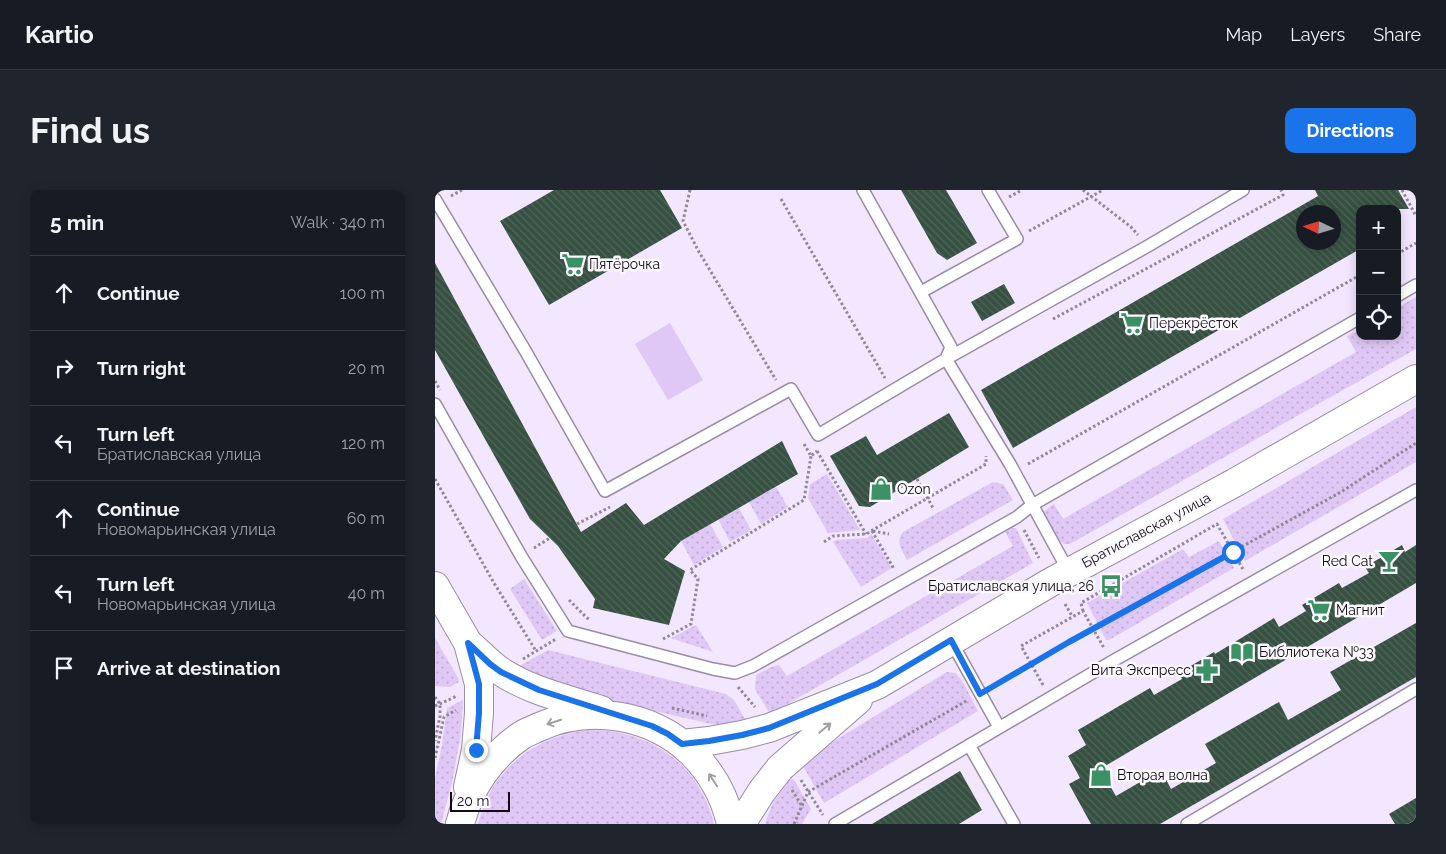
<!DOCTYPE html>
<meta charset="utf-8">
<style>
:root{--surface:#171b24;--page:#20242c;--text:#f1f3f6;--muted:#9ea1a6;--line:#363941;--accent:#1a73e8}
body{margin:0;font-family:Raleway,sans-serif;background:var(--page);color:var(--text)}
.controls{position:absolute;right:15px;top:15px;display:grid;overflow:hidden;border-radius:10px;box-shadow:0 2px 12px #0003}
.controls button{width:45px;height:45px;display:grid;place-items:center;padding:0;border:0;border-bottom:1px solid var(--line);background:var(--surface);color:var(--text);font:25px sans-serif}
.compass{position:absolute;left:861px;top:15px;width:45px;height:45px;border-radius:50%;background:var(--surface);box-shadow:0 2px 12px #0003;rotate:274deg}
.scale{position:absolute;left:15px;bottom:12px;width:60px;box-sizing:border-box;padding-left:5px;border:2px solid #110c15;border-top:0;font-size:14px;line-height:18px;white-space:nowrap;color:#110c15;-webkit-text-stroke:4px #fbf8fe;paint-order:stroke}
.stop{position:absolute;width:15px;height:15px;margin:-11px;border:4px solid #1a73e8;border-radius:50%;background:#fff}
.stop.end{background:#1a73e8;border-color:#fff;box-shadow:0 1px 5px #0008}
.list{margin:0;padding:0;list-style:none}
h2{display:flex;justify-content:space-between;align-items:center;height:65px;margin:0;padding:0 20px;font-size:21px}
h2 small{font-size:16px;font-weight:400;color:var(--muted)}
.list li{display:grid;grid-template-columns:32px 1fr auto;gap:15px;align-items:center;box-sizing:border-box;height:75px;padding:0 20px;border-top:1px solid var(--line)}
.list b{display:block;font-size:19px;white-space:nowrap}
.list p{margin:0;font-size:16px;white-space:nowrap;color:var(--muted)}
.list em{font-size:16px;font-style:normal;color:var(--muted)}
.icon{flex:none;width:28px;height:28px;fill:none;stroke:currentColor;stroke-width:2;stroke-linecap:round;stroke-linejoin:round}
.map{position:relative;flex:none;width:981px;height:634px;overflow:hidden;border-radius:10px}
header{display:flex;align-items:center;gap:30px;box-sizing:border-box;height:70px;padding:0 25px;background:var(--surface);border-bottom:1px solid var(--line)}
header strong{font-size:24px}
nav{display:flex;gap:28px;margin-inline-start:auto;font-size:18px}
.intro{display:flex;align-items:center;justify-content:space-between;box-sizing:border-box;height:120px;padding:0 30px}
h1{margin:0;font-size:35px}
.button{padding:12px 22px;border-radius:10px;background:var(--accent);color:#fff;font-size:18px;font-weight:700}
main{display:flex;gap:30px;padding:0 30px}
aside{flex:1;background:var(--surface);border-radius:10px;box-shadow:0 2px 12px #0003}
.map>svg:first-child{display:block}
.grass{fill:url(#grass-dots)}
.pitch{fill:#e0c8f6}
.building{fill:url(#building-back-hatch);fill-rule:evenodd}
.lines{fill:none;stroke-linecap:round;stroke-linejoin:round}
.lane-casing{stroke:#998ca7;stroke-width:14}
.secondary-casing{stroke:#998ca7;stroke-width:30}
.path{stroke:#908799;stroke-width:3;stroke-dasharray:2.5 2.5;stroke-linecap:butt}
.lane{stroke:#fff;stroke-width:11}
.secondary{stroke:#fff;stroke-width:28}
.oneway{stroke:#a09ea1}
.route{stroke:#1a73e8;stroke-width:6}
.labels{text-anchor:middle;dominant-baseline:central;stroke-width:5;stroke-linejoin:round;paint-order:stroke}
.poi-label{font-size:14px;fill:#110c15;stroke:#fbf8fe;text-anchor:start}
.street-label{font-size:14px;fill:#110c15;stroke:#fbf8fe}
</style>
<header>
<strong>Kartio</strong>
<nav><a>Map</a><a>Layers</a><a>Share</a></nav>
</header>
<div class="intro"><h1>Find us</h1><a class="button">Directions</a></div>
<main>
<aside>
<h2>5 min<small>Walk · 340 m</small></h2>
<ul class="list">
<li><svg class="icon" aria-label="ahead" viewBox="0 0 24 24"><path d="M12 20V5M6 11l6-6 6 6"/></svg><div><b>Continue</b></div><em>100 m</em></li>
<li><svg class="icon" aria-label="right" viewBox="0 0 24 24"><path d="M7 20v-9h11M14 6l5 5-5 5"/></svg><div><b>Turn right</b></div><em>20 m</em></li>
<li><svg class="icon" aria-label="left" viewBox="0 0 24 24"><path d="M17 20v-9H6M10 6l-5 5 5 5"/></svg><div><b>Turn left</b><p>Братиславская улица</p></div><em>120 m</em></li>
<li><svg class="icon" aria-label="ahead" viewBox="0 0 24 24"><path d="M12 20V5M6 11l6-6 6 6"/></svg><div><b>Continue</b><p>Новомарьинская улица</p></div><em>60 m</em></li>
<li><svg class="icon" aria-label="left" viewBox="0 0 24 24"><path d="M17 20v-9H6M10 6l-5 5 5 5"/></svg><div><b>Turn left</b><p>Новомарьинская улица</p></div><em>40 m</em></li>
<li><svg class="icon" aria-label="arrive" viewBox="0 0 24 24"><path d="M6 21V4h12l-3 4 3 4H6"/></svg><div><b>Arrive at destination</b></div></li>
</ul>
</aside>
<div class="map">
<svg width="981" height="634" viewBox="0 0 981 634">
<defs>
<pattern id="grass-dots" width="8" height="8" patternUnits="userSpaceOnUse" patternTransform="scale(1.25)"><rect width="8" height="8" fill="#e0c8f6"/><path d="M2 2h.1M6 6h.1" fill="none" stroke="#bfabd2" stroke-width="1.8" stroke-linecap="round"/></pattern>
<pattern id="building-back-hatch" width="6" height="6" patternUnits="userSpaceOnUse" patternTransform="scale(1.25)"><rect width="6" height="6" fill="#365141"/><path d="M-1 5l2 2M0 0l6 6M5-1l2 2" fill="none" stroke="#506559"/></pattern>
</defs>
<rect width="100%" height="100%" fill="#f3e7ff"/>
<path class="grass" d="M981,107V159L635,354H629C618,346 613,335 608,322L619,314L628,329L921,162L912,146L925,139V146H962V118Z
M981,217V272L810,371L788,329Z
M392,284L425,340L393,343L373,308L375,294Z
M558,292L568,294L578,310L472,370C467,360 460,352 468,342Z
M341,297L353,317L326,334L314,312Z
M304,318L316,340L295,352L283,329Z
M275,334L288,357L259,375L246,351Z
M577,338H581L598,373L335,524L320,499L321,485L336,477L344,475L352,486L578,356L570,342Z
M436,344L457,378L426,397L398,352L401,350L432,348Z
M784,351L799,378L674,450H671L652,413L748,359L754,367Z
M89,389L122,441L107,450L75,399Z
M261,435L278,462L236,448Z
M0,448L23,488L24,492L15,497L0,496Z
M113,460L291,504L299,510L313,534L301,536L276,534L176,511L79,479Z
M512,482L521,483L529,494L543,521L389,613L368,576L396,553Z
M28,510L26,543L17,593L6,634H0V588L7,555L12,518Z
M151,540C212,538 265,573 279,634H43C56,580 97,548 151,540Z
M356,588L360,591L376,619L367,634H330L338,612Z"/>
<path class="pitch" d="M235,133L268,190L233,210L200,154Z"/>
<path class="building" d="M119,0H225L247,38L114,115L65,31Z
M466,0H511L542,53L512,70L502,63Z
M880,0H963L974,19H925V59L578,258L546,200L883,6ZM868,22H898V52H868Z
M0,73L146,342L191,313L209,335L347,251L363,284L246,351L229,369L250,381L234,435L158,418L160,409L123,356L95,329L0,160Z
M569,94L580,113L547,131L536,112Z
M514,223L534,257L435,317L424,316L395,266L431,246L442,265Z
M967,355L970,362L981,355V393L665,579L681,606L726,580L736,599L781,573L770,554L844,512L853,530L906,500L895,482L981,433V487L725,634H656L634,594L645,588L633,566L651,555L643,540L715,498L719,505L747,489L744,483L779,462L780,464L839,428L844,437L871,421L867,415L904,393L907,398L934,383L930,377Z
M525,581L547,620L524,634H437Z
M981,608V634H960L954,624Z"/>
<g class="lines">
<defs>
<path id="lane" d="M428,0L516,157L511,169L575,274L634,382
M0,9L91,162L170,301L356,199L383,245L511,169L713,56L808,0
M486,102L582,49L553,0
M962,106L981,95
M0,214L86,366L133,441L278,479L300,483L318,476L582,327L597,315L925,128
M516,451L564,537
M534,555L579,634
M400,634L676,472L981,300
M752,634L981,499"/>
<path id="secondary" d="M0,396L33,453L44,494V523L41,560L33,597
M33,453C44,462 53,473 65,481C95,501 132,509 166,520
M247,554L274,551L307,545L334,538L442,495L616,392L801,292L981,189
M25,634C34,598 56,566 87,545C92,542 98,540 104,537C154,514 216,524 256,562C276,582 290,606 296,634
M306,634L327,601L345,578L423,510"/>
</defs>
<use href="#lane" class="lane-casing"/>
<use href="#secondary" class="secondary-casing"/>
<path class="path" d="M255,0L248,31L264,62L341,190
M648,0L696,37L703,45
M967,0L981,26
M16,6L27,0
M574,7L587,0
M346,9L450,188
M594,41L668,0
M962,64L981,53
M618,129L848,5L846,0
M0,191L5,200
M369,254L376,266L382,261
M382,261L431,344
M593,274L925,85
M0,289L59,393L101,461
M482,289L498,318
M142,334L175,317
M589,340L604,368
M437,341L459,379
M438,341L454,344
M389,352L398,346L431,344L551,274V266
M99,358L115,348
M134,410L152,428L154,429
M630,414L637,426
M648,421L646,413L782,334L809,381
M228,449L256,434L263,389L255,380L369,310L376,266
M88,469L121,449
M608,495L586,456L648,421L669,458
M558,496L634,452L906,302L981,253
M303,497L320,517
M0,507L5,514V526L0,551
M0,516L22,506
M237,518L272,526
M0,568L9,527L21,520
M366,590L388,625
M357,600L367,616
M359,634L373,602L533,510"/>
<use href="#lane" class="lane"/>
<use href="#secondary" class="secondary"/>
</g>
<defs><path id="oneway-shaft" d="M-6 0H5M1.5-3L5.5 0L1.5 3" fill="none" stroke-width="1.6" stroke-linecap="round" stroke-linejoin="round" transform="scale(1.25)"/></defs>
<g class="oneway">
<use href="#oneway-shaft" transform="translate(119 532) rotate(162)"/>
<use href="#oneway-shaft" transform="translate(390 538) rotate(-40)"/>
<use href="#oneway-shaft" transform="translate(278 590) rotate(-123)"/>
</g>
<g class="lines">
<path class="route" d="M41,560L44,523V494L33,453L55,474L66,482L104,500L217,536L233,544L247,554L274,551L307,545L334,538L442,494L516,450L545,504L634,452L798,362"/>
</g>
<defs>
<symbol id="supermarket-bare" viewBox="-9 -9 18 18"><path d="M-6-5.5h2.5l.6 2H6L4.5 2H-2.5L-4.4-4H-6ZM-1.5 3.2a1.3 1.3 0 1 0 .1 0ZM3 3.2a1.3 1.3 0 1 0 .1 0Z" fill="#3b9164" stroke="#fbf8fe" stroke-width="2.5" paint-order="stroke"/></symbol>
<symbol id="shop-bare" viewBox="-9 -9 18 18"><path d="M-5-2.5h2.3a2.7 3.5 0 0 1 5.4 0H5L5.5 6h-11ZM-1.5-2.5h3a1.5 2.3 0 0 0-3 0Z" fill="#3b9164" stroke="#fbf8fe" stroke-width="2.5" paint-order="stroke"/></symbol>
<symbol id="bar-bare" viewBox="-9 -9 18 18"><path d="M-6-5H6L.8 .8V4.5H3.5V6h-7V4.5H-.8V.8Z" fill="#3b9164" stroke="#fbf8fe" stroke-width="2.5" paint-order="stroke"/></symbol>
<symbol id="bus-bare" viewBox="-9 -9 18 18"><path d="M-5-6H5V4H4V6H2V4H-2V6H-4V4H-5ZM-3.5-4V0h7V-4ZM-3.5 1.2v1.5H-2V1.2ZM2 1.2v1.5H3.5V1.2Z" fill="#3b9164" stroke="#fbf8fe" stroke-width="2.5" paint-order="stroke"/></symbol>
<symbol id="library-bare" viewBox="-9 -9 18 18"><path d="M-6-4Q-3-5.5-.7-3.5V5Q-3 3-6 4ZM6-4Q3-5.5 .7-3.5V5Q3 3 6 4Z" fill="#3b9164" stroke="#fbf8fe" stroke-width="2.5" paint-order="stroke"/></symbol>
<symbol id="pharmacy-bare" viewBox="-9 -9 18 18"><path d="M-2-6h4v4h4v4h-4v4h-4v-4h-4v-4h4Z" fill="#3b9164" stroke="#fbf8fe" stroke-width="2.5" paint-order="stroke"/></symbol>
</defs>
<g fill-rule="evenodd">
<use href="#supermarket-bare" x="122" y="58" width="32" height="32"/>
<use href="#supermarket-bare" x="681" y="117" width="32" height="32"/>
<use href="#shop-bare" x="430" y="283" width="32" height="32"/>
<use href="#bar-bare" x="938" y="355" width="32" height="32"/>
<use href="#bus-bare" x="660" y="380" width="32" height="32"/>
<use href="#supermarket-bare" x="868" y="404" width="32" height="32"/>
<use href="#library-bare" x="791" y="446" width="32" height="32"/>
<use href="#pharmacy-bare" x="756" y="464" width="32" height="32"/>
<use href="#shop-bare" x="650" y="569" width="32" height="32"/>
</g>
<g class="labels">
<g class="poi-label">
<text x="154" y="74">Пятёрочка</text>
<text x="714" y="133">Перекрёсток</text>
<text x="462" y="299">Ozon</text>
<text x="938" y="371" text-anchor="end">Red Cat</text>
<text x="659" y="396" text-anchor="end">Братиславская улица, 26</text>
<text x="901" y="420">Магнит</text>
<text x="824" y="462">Библиотека №33</text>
<text x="756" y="480" text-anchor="end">Вита Экспресс</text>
<text x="682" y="585">Вторая волна</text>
</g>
<g class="street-label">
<text transform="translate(711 340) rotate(-28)">Братиславская улица</text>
</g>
</g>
</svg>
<div class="controls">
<button>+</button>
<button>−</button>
<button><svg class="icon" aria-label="locate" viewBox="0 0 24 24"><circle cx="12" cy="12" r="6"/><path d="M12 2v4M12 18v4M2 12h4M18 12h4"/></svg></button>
</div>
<svg class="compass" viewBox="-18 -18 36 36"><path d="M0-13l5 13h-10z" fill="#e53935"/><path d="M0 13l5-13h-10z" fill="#9ea1a6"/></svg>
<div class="scale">20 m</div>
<div class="stop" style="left:798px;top:362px"></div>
<div class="stop end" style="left:41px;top:560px"></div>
</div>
</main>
